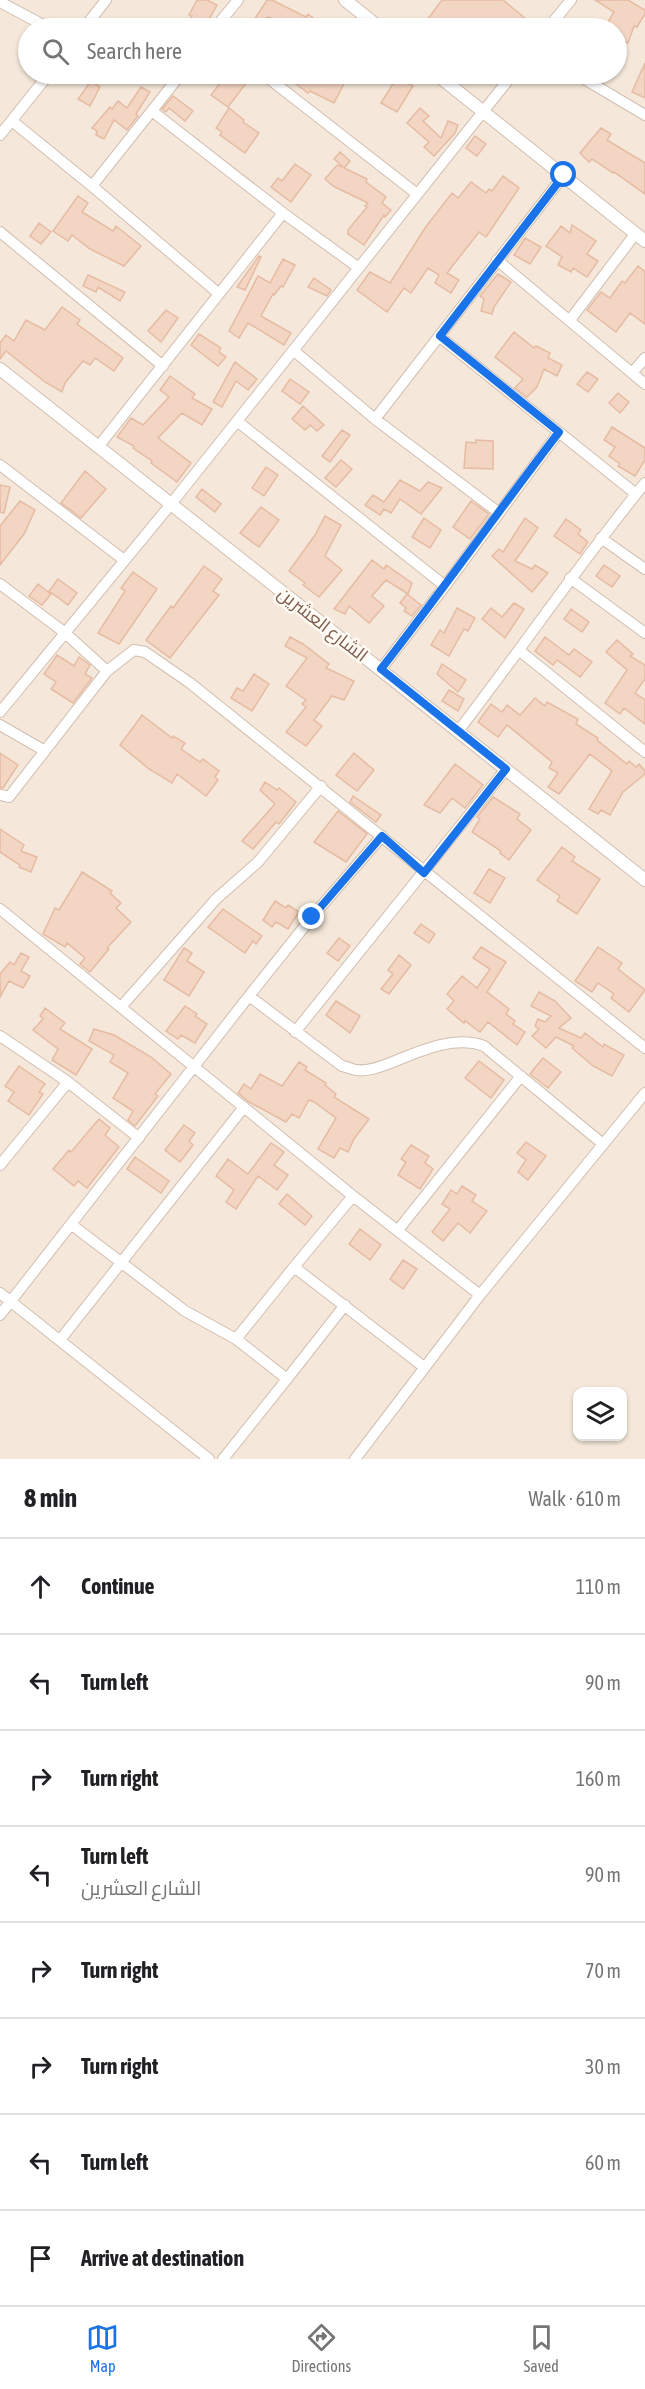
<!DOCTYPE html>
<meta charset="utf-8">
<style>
:root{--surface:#fff;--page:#f2f2f2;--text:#202124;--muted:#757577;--line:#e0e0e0;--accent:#1a73e8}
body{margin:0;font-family:"Asap Condensed",Cairo,sans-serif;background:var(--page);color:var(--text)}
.controls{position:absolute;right:18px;bottom:18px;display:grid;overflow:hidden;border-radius:12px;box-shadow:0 2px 4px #0004}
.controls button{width:54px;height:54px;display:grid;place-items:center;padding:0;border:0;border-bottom:2px solid var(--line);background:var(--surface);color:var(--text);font:30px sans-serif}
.stop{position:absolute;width:18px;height:18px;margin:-14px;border:4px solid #1a73e8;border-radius:50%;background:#fff}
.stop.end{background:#1a73e8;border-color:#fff;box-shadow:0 2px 6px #0008}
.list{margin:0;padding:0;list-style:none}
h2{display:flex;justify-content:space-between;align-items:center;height:78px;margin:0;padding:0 24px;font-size:26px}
h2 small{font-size:20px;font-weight:400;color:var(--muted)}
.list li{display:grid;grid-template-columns:39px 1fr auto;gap:18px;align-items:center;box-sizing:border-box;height:96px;padding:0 24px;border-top:2px solid var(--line)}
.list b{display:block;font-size:22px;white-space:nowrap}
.list p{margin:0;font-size:20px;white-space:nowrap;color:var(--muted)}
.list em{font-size:20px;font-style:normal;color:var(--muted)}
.icon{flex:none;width:33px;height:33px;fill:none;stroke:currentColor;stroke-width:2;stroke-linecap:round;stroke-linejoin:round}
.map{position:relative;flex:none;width:645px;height:1459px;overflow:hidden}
.search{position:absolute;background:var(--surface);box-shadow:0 2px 4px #0004;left:18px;right:18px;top:18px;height:66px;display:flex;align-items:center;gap:15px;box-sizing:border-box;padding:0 21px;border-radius:33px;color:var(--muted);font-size:22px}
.sheet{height:846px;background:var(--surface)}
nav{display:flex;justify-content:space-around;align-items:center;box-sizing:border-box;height:84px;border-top:2px solid var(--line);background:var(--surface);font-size:16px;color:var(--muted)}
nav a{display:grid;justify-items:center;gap:3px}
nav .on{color:var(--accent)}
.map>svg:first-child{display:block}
.residential{fill:#f5e8da;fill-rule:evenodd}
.building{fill:#f3d5c3;stroke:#e6bba3;stroke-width:1.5}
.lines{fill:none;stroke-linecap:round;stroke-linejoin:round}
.minor-casing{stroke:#d1beb0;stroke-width:12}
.tertiary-casing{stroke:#d1beb0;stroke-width:14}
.minor{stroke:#fff;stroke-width:10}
.tertiary{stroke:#fff;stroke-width:12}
.route{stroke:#1a73e8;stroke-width:8}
.labels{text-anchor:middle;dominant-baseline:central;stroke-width:5;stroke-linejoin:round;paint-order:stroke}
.street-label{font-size:18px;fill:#7a5c4d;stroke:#fffaf3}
</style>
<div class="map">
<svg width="645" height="1459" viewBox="0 0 645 1459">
<rect width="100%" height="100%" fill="#fdf6ec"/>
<path class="residential" d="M0,0H645V1459H0ZM28,28H616V74H28ZM578,1392H622V1436H578Z"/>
<path class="building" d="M197,0H207L217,5L204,28H186L192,16L189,15Z
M267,0H272L306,17L308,14L326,28H294L268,17L258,28H249Z
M442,0H503L531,23L526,28H421Z
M595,0H628L645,10V14L637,27L634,26L628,43L618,39L621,32L607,24L614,12Z
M645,63V98L632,92Z
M233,74H253L228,107L211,95L226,75L230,78Z
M283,74H349L334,103L310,91L308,93Z
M397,77L413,86L397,112L381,103Z
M91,81L100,87L90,106L78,99Z
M141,87L150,92L136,114L138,116L127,130L114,120L104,139L96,135L97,131L92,128L110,107L112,109L118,101L127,108Z
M173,96L193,111L185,121L169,108L166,112L162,109Z
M229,108L244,120L243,122L259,133L245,153L220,135L222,132L216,128Z
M420,108L429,116L423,121L441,138L448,121L458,125L455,133L434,156L424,147L429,142L407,123Z
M601,128L611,134L607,140L645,163V194L614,172L613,173L592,159L589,162L580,153Z
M475,136L486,144L477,156L466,148Z
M340,152L350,161L344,168L367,179L366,182L386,197L382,203L391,210L385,217L384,215L364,245L348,234V230L367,207L365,206L368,203L333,186L325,179L337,165L343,167L334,159Z
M295,164L311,175L291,202L271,187L278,178L282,181Z
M503,176L519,188L486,237L479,232L447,273L459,280L451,293L435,283L439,275L428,268L411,293L404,288L387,312L357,290L370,272L390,283L425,228L452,193L458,198L471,182L486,193L489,189L492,191Z
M78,196L88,203L82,212L113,231L116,226L141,246L124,266L90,249L72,235L68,241L53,231Z
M39,223L51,232L41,244L30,236Z
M572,225L596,241L587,254L598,261L587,277L573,268L571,272L558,265L562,257L546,246L561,226L570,233Z
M525,238L541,247L530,264L514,255Z
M259,256L261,257L245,290L237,287Z
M283,259L295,265L283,287L281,286L274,295L273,294L261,316L291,333L284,345L248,323L239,338L229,331L258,276L270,283Z
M638,266L645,272V324L630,313L616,332L587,310L601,292L610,298L622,281L625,283Z
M498,274L511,282L494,307L492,314L481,311L484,299L480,296Z
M88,275L125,292L120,301L98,287L96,292L83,286Z
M314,278L331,290L327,296L308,287Z
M62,307L80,320L77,324L123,358L114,371L95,358L90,365L83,361L65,383L62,392L45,382L6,351L0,359V343L6,335L14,341L26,320L45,330Z
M166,310L178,318L161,342L148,331Z
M514,332L534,348L536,346L550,353L548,358L562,365L557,376L544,369L537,387L527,397L515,388L523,379L495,357Z
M199,334L221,348L219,352L226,357L218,366L191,345Z
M235,362L257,379L248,390L236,381L222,407L213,402Z
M587,372L598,379L588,392L577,384Z
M170,376L195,394L192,398L212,409L202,425L182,413L158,438L191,463L177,482L151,463L152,461L133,448L134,446L117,437L131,418L143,425L169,397L160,390Z
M290,379L309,392L300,404L282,391Z
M618,393L629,402L620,413L609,403Z
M303,406L324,425L317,431L310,425L305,430L292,419Z
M612,427L645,448V460L635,476L618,466L620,464L609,456L615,447L604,440Z
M342,430L350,435L330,462L322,456Z
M476,440L493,441V469L464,468L466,442L476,443Z
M341,460L352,469L336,487L325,478Z
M266,467L278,475L264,496L252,488Z
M85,471L106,489L81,518L61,503Z
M400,480L420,491L428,482L442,488L421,514L400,499L391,513L384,509L380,515L365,505L373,495L384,502Z
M0,485L10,487L4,513L0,512Z
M202,489L221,504L215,512L196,497Z
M20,501L35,510L24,534L0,565V526Z
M471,501L489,514L470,539L453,527Z
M261,507L279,520L259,547L240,533Z
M325,516L341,525L325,556L342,570L319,597L303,585L305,583L289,571L315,535Z
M424,518L441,530L430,548L412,537Z
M525,518L538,528L515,561L532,569L535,565L548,573L532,592L492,556L499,549L503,552Z
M566,519L581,530L578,534L588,542L580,554L554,536Z
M372,560L384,569L386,565L412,583L408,594L386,580L372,596L384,606L369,623L349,606L345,614L334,609Z
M604,565L620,576L612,587L596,576Z
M204,566L222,579L213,591L219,595L170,658L146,640L171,606L173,608Z
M133,572L157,589L119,644L98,633L125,591L121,588Z
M58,579L77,593L68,605L49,591Z
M38,584L51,594L42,605L29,596Z
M407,594L421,605L412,616L404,611L406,608L400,603Z
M514,603L524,609L505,638L482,619L491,608L502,617Z
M457,608L475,618L468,631L464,629L449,656L431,645L440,630L444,633Z
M571,609L589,622L582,632L564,619Z
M290,637L303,644L329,664L326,668L354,681L344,700L332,696L314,720L322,726L306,746L286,732L306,707L302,704L306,700L286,686L307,658L285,646Z
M545,637L569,655L574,649L592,662L580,677L557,660L553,665L535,651Z
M617,640L633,654L630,656L645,665V679L635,693L645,700V724L624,708L620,714L605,703L627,670L606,652Z
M57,655L74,666L79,657L90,665L85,674L92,678L73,703L51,689L56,682L44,674Z
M442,664L466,680L458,692L437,674Z
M254,674L269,684L252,711L231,698L237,688L243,691Z
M449,690L464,699L458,711L442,701Z
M535,698L545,706L547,702L578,719L576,724L598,738L597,740L627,764L629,761L636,767L639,764L645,771V774L623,792L610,815L601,810L598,814L589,809L612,771L590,754L559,794L548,787L558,773L549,768L552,762L507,725L498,737L478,722L491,704L502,712L507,705L520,715Z
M142,715L172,738L173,736L185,743L181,749L200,762L203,759L219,771L215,777L218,780L206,796L177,774L172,783L149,769L120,745Z
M0,753L18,765L3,788H0Z
M354,753L374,770L357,791L336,775Z
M455,764L483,785L465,808L452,798L440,813L424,805Z
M265,782L277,790L279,788L296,802L279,824L276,822L253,849L242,841L275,804L260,790Z
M353,796L381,815L376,822L350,802Z
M493,797L520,814L517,819L531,830L509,860L500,853L501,851L472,832L480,819L477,817Z
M338,811L367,834L346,862L314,842Z
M0,829L24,845L21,851L37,857L31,872L19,867L20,865L0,852Z
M562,847L575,857L572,861L600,879L577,914L557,901L560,896L537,880Z
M489,869L505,878L490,903L474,893Z
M82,872L112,891L110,893L121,903L116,908L131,922L107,948L109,949L90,972L80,964L85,958L67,943L65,947L43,934L55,908L59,910Z
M275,901L286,908L288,905L299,912L288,929L276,922L272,927L263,920Z
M223,909L262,936L256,944L253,941L245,953L208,927Z
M421,924L435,934L429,943L414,933Z
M339,938L350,946L338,961L327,953Z
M481,947L506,962L487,992L509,1009L506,1014L515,1021L513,1024L525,1032L517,1045L488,1022L480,1032L465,1021L464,1023L447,1009L454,1001L447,994L462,976L477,988L490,969L473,958Z
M598,947L622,963L618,969L645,990L629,1012L611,998L614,994L598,983L592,992L575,981Z
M184,948L192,953L187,961L204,972L189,996L164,980Z
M21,953L29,957L21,971L30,976L23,988L9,981L0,997V974L10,962L14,965Z
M399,955L411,965L389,994L381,989L393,974L388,970Z
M539,992L555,1001L571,1018L559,1028L581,1038L585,1033L603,1047L604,1044L624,1055L612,1076L593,1066L572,1048L574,1046L556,1037L546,1048L532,1036L539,1029L535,1026L538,1019L545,1022L551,1016L531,1006Z
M336,1001L360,1016L350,1033L326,1015Z
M185,1006L197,1014L195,1016L207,1024L195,1043L181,1035L178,1039L166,1031Z
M45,1008L65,1023L60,1029L92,1049L76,1075L52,1060L58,1049L33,1030L43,1019L40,1016Z
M94,1029L114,1035L151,1057L171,1074L155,1094L158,1096L135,1126L128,1120L133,1111L113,1098L128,1073L110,1062L114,1055L89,1041Z
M543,1058L561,1072L548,1088L530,1074Z
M479,1061L504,1080L491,1098L465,1078Z
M299,1062L307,1067L305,1070L326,1083L325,1085L336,1094L334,1097L369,1119L354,1139L348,1152L340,1148L334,1158L318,1149L336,1118L314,1102L309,1100L299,1118L292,1114L286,1122L249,1102L238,1093L244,1084L251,1089L260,1074L282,1086Z
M19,1066L45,1084L39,1092L43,1094L29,1115L8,1101L14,1092L5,1086Z
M99,1119L110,1128L105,1135L119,1147L87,1188L78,1181L74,1186L53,1169L69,1150L71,1152Z
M184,1125L195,1133L189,1141L193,1145L180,1162L165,1150Z
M526,1142L546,1156L528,1180L518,1172L526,1160L517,1153Z
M271,1143L284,1152L274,1165L288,1175L277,1190L258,1176L236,1209L226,1202L234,1190L216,1176L228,1159L248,1174Z
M411,1145L429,1156L425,1163L433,1169L420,1189L398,1175L406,1162L401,1159Z
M135,1157L169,1181L161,1193L127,1169Z
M462,1186L476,1195L472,1201L487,1211L470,1233L458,1223L443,1241L432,1232L450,1209L442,1204L451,1190L457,1194Z
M287,1194L312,1216L305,1225L279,1204Z
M360,1229L381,1245L370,1260L349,1244Z
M403,1260L417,1269L403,1289L390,1279Z"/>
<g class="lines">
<defs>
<path id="minor" d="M0,2L49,28
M84,28L106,0
M215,28L238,0
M548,28L571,0
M263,74L417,194
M576,74L645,115
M152,111L283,213L359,268
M12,121L92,186L218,293
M0,135L49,74
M92,186L181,74
M0,232L163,366
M497,260L645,384
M570,320L636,233
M439,336L636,494
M293,350L375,419L498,512
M632,373L645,358
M375,419L564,175
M237,421L445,586
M98,447L283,213
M0,465L124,560
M601,538L645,569
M570,578L645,633
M0,584L64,632L107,671
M520,651L645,752
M381,669L445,586L559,432
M0,712L171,504L513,74
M0,725L45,751
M459,730C522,648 580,563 645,483
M0,795L9,797L107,671L134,650L145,652L190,683L645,1048
M0,909L353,1196L480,1295
M249,996L342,1066C347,1067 352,1069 356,1070C368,1072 382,1066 393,1062C420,1051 454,1035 484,1046L603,1144
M121,1007L216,899L258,862L321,786
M295,1032L506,769
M0,1036L68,1082L139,1138
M0,1165L68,1082
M72,1225L185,1311L236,1339L287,1379L223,1459
M398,1230L521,1076
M294,1267L353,1196
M0,1293L209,1459
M0,1315L249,996L312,917L382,836
M236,1339L294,1267L424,1367
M60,1340L244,1107
M287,1379L345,1305
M355,1459L480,1295L645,1093"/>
<path id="tertiary" d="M345,0L380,28
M436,74L645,241
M0,369C215,540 431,708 645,880"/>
</defs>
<use href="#minor" class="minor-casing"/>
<use href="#tertiary" class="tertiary-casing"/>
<use href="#minor" class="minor"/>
<use href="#tertiary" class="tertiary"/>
</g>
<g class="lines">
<path class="route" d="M312,917L382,836L424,873L506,769L381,669C442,591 499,510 559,432L440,336L564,175"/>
</g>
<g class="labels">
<g class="street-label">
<text transform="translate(323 624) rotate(38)">الشارع العشرين</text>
</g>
</g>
</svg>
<div class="controls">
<button><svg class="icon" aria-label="layers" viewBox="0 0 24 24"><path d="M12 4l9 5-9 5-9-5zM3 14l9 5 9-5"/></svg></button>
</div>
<div class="stop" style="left:564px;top:175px"></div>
<div class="stop end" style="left:312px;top:917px"></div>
<div class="search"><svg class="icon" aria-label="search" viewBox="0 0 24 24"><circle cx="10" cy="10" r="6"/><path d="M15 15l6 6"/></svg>Search here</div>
</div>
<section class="sheet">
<h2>8 min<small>Walk · 610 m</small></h2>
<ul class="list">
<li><svg class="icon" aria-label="ahead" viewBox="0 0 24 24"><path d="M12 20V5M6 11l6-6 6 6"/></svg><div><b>Continue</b></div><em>110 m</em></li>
<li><svg class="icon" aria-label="left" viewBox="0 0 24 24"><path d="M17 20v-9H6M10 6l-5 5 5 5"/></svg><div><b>Turn left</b></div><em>90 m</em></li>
<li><svg class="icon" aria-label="right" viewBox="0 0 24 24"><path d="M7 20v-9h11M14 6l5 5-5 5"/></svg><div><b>Turn right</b></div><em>160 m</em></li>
<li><svg class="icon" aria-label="left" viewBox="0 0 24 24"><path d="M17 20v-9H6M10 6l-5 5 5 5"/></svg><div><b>Turn left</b><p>الشارع العشرين</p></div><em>90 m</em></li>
<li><svg class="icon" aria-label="right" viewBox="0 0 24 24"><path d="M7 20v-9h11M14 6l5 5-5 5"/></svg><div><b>Turn right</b></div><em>70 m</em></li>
<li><svg class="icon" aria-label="right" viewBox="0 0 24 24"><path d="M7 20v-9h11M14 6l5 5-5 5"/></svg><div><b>Turn right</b></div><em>30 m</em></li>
<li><svg class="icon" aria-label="left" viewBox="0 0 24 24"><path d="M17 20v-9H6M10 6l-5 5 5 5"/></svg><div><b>Turn left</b></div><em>60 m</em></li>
<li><svg class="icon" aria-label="arrive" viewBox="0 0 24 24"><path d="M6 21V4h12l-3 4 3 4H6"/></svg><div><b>Arrive at destination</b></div></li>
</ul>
</section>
<nav>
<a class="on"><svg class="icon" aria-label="map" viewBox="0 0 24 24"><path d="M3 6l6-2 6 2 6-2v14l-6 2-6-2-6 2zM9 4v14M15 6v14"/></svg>Map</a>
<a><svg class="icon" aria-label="directions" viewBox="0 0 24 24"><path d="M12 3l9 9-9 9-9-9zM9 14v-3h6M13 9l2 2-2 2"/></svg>Directions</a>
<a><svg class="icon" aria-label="saved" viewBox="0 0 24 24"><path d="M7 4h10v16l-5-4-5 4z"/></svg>Saved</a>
</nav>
